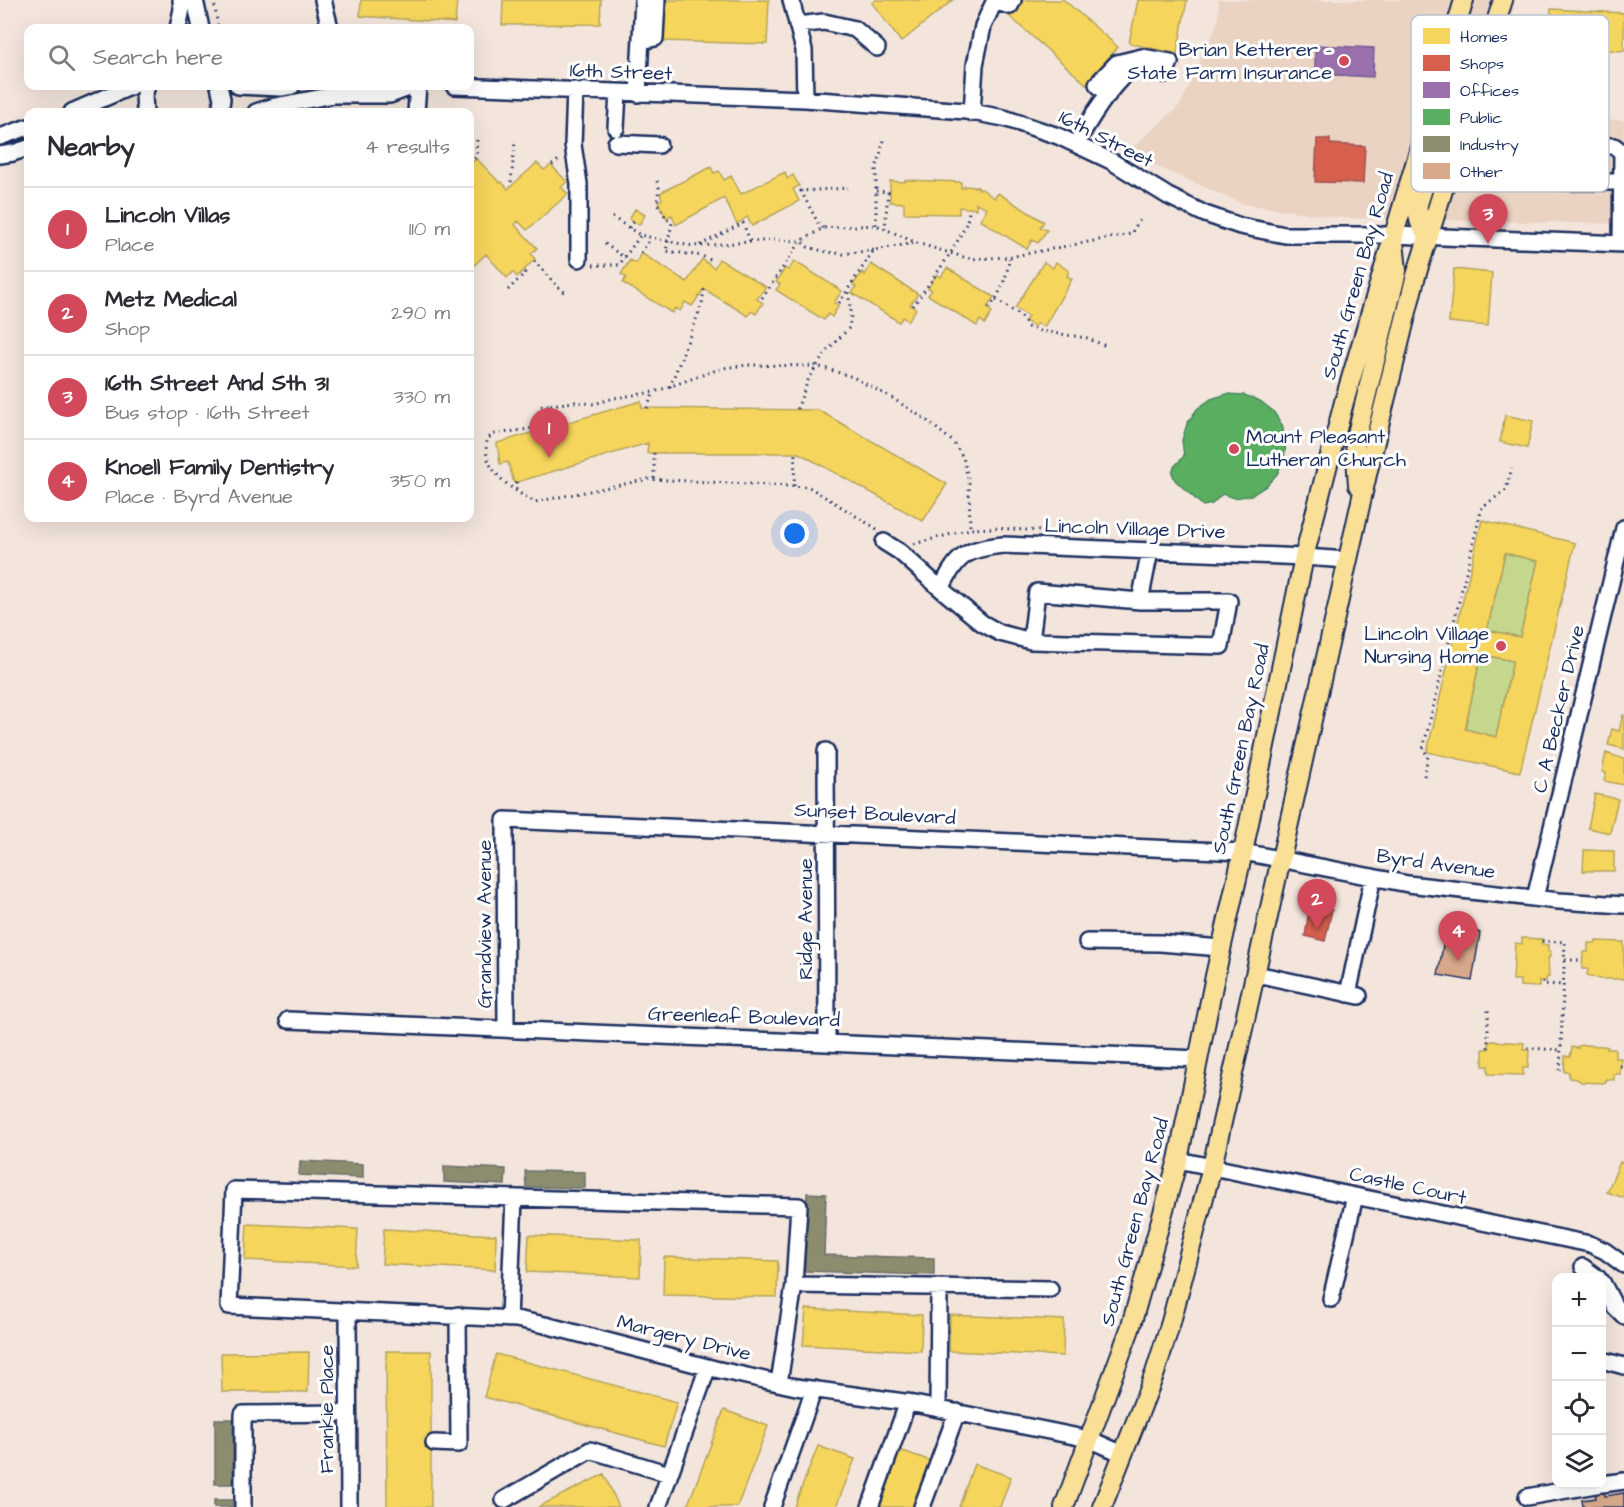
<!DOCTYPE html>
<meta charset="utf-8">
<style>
:root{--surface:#fff;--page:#f2f2f3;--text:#2b2b33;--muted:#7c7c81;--line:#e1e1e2;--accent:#d1495b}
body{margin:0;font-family:"Architects Daughter",sans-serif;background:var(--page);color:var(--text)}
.controls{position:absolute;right:18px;bottom:18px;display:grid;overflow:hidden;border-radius:12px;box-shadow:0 6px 24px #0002}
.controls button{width:54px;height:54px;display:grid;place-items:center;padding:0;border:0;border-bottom:2px solid var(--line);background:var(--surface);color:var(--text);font:30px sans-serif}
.you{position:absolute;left:795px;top:534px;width:21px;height:21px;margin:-15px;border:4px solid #fff;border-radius:50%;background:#1a73e8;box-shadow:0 0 0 9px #1a73e833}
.badge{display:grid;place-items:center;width:39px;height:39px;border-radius:50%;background:var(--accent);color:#fff;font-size:20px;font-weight:700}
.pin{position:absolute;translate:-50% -50px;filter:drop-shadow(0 2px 3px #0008)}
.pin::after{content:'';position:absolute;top:32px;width:21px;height:18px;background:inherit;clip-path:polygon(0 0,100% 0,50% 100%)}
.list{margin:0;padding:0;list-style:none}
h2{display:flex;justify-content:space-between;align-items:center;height:78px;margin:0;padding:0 24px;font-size:26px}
h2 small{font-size:20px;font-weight:400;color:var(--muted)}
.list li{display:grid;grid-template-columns:39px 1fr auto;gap:18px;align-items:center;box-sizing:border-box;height:84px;padding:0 24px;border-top:2px solid var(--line)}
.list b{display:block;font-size:22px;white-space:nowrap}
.list p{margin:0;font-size:20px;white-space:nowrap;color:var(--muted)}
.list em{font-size:20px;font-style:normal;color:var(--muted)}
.icon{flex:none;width:33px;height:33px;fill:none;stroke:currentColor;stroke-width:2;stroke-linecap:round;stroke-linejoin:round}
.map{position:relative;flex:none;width:1624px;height:1507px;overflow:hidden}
.search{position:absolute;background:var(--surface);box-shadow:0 6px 24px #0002;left:24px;top:24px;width:450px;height:66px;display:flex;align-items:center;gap:15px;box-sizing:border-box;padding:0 21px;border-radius:12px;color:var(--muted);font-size:22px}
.panel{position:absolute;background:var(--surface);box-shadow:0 6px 24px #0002;left:24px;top:108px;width:450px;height:414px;border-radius:12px}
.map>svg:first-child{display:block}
.built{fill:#ebd3c3}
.green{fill:#c4d78c;stroke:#708375;stroke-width:1.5}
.homes{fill:#f6d55c;stroke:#b4a35d;stroke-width:1.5;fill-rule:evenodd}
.shops{fill:#d6604d;stroke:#9e5152;stroke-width:1.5}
.offices{fill:#9970ab;stroke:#735c94;stroke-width:1.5}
.public{fill:#5aae61;stroke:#478860;stroke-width:1.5}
.industry{fill:#8c8c6e;stroke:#6a7069;stroke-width:1.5}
.building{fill:#d7a889;stroke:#1b2f5e;stroke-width:1.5}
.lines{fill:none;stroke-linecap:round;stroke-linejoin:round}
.minor-casing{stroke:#1b2f5e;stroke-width:20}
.major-casing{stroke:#1b2f5e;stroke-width:22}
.path{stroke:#1b2f5e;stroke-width:3;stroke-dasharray:1.5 4.5;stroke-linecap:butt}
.minor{stroke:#fff;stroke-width:15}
.major{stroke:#fadf96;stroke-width:18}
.poi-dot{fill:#d1495b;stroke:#fff;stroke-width:2}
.labels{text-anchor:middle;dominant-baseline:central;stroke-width:6;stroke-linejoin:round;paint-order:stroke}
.poi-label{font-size:20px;fill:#1b2f5e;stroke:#fff;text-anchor:end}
.street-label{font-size:20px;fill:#1b2f5e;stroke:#fff}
.key{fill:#fff;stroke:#bbc1cf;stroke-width:1.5}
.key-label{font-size:16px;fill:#1b2f5e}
</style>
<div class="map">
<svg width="1624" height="1507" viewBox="0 0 1624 1507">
<rect width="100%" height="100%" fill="#f3e5dc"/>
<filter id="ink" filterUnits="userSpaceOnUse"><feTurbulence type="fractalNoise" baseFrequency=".0167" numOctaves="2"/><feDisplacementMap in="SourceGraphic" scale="12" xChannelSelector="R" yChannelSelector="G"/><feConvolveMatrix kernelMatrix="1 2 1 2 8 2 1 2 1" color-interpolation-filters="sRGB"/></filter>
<g filter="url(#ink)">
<path class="built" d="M1219,0H1516L1476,118L1624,120V224L1340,218L1243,204L1126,153L1180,105L1218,22Z"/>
<path class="green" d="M1505,553L1538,561L1520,637L1487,630Z
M1481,654L1513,661L1496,737L1465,729Z"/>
<path class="homes" d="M361,0H457L455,23L360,16Z
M503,0H601L600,24L502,25Z
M663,0H769L767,44L661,41Z
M876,0H953L901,42L872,3Z
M1021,0H1064L1118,47L1086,84L1008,15Z
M1138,0H1187L1177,54L1129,43Z
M1551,9L1624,13V51L1549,47Z
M477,159L500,183L502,182L508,189L537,163L544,170L551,165L567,182L561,187L568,194L527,230L518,221L515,225L537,248L531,254L535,259L517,277L513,272L507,278L486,254L470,269V164Z
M711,167L714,173L719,171L724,180L731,176L741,194L785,172L787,179L793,175L799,186L793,189L799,201L752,226L747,217L737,224L724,198L676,225L672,215L666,218L658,202L662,199L660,193Z
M905,180L961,182V188H964V186L978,187V189H982L994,198L998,193L1044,222L1040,227L1047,230L1038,243L1032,240L1027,249L980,220L987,208L976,203V209L959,207V214L904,213V203L890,202V181L905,182Z
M635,209L645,215L639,225L629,219Z
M641,253L687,282L702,259L714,268L719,259L766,287L757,299L763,303L756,314L751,311L748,316L704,289L692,306L685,302L680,311L675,308L672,313L623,283L626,277L621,274L630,260L636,263Z
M794,261L842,291L834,303L839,305L832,317L828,314L824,320L776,290L780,284L776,282L785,268L789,270Z
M1044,262L1053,268L1056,262L1069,271L1067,276L1072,279L1044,327L1037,323L1035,327L1025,321L1028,316L1015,308Z
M871,264L918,294L910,305L916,309L908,321L903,317L899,322L852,293L856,287L853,285L862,272L865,275Z
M947,268L994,297L987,308L992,312L985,324L980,320L977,326L928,295L932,290L928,288L937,274L941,277Z
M1454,269L1492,273L1488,326L1449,322Z
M641,401L642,408L818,410L947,484L923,521L799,453H647L648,443L514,483L508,462L500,464L497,443Z
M1505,415L1533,421L1527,448L1500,442Z
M1482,520L1575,543L1520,772L1427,752ZM1505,553L1538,561L1520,637L1487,630ZM1481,654L1513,661L1496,737L1465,729Z
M1623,715H1624V749L1608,745L1612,729L1619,731Z
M1606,753L1624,759V785L1604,781L1606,773L1602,772Z
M1595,794L1618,799L1610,833L1588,828Z
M1584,850L1614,851V871H1583Z
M1522,938L1542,939L1541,944L1548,945V951H1550V957L1548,958L1549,977H1547L1546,981H1539V987L1520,986V980H1513L1515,943L1522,944Z
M1596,941L1624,942V979H1600L1587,975L1588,969H1582L1583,952H1588V943H1596Z
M1493,1041L1524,1043L1523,1050H1529L1528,1068H1523V1075L1488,1074V1066H1483V1049H1489V1042Z
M1583,1045L1603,1046L1608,1047L1607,1049H1615V1058H1621L1620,1074H1614V1080L1606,1079V1082L1602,1083L1581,1082L1577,1079L1569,1078V1072H1564L1565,1056L1570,1057L1572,1047L1578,1048V1046Z
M1620,1162L1624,1164V1198L1607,1192Z
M247,1224L358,1229L356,1266L245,1260Z
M384,1229L496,1235L495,1270L382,1264Z
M529,1235L641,1240L640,1277L527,1272Z
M664,1257L778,1261L777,1297L663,1295Z
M806,1309L922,1315L921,1351L803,1345Z
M950,1315L1064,1320L1063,1356L949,1351Z
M386,1351H431V1507H387Z
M309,1352L308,1392H222L221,1353Z
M496,1354L677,1402L664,1446L484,1397Z
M724,1410L768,1426L737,1507H687Z
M818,1446L855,1459L836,1507H794Z
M900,1450L931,1461L914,1507H880Z
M974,1464L1011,1477L1000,1507H959Z
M604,1474L619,1507H538Z"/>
<path class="shops" d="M1317,139H1330V144L1365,146L1363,183L1315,182Z
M1310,904L1332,910L1325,941L1305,936Z"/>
<path class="offices" d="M1315,45L1374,48L1373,77L1315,74Z"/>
<path class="public" d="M1227,394L1244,395L1260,401L1273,411L1282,425L1286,442L1284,459L1277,474L1266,486L1252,495L1234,498L1222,494L1212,504L1203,506L1175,480L1172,473L1174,467L1184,456L1182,440L1187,424L1197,409L1211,399Z"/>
<path class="industry" d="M300,1161L363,1164V1178L299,1175Z
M444,1166L506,1169L505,1185L444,1182Z
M525,1171L585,1172V1188L526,1187Z
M807,1193L826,1194L824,1255L934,1258V1275L804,1271Z
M215,1419H233V1484H215Z
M214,1500H232V1507H214Z"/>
<path class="building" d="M1446,927L1474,930L1480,933L1472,981L1438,975Z
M1603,1488L1605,1496L1624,1493V1507H1583L1582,1500L1596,1498L1594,1489Z"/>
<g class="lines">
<defs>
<path id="minor" d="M195,0L201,28
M323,0L330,28
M791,0L804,50L805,99
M994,1L1010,6L1013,0
M797,25L824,22L855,29L877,48
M178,28L182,9L181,0
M642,41L655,38L657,0
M1449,48L1484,60
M219,86L222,99L220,112
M238,86L281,88L292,86
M454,86L805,99L966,111L1004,118L1058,136L1111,161L1168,196L1205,214L1240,226L1285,235H1393L1624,244
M575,90L573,145L579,184V259
M638,94L643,0
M72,112L132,86
M145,112L144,95L147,86
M256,112L275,106L334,95H390L414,86
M416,112L418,86
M972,113L975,65L983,26L995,0
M616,128L618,93
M0,137L28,127
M616,143L659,145
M1077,143C1085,127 1115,77 1132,71C1141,67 1155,72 1165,74L1170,62L1142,57L1117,63L1097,84L1108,95
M0,155L13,153L28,148
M1621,244L1622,152L1614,146H1554L1550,155L1551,177L1561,182H1621
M884,542L900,552L941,589L982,623L1000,633L1031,641
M941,589C957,555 966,549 1003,545L1304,557L1348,560
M1140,601H1229L1221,646L1031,641L1037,592L1140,601L1150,551
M826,751L827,1042
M1535,898L1624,528
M1087,942L1160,943L1221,948
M1256,974L1359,996
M1348,994L1373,877
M288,1020L1199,1059
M506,1029L505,820L1243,852L1408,884L1559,901L1624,905
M1178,1160L1590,1244L1605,1251L1624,1265
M1583,1267L1598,1278
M1602,1282L1615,1307L1624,1316
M1050,1289L794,1285L799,1206L234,1190L229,1306L516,1319L545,1325L715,1369L796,1387L904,1402L1089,1439L1123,1454
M1331,1299L1355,1196
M348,1311L349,1507
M509,1319L514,1198
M1602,1360L1624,1366
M779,1383L794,1285
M938,1408L939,1288
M434,1443L459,1444L458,1315
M1602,1484L1624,1481
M1527,1497L1601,1484
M504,1500L590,1450L669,1474
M243,1507V1414L348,1413
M658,1507L708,1367
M772,1507L814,1389
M870,1507L908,1402
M922,1507L957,1412"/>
<path id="major" d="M1429,236C1419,225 1417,218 1418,204L1444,122L1451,74
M1358,485L1355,442L1397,271L1394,242
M1064,1507L1130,1329L1178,1160L1215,976L1243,852L1304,557L1344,402L1464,0
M1102,1507L1155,1373L1171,1322L1212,1167L1368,470L1415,279L1503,0"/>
</defs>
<use href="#minor" class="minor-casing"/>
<use href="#major" class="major-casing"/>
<path class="path" d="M214,0L218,28
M470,163L476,157L477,139
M552,165L560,159
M657,181L659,188L657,203L667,219L672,223L666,251L702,256L713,261
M511,182L515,142
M876,191L888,192L885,229
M612,217L640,235L686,245L699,246L773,240L801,241L808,247L827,252L843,254L874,250
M876,225V169L884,140
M629,228L634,221
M823,228L818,223L801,191L848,188
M605,244L625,258
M700,245L743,223L750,241
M641,253L651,238
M534,261L560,289L568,294
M593,265H619L640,236
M508,290L525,273L523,271
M762,298L801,241L823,228L876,225L917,243L970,259L1009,257L1131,234L1140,219
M996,300L1021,316L1028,327L1040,331L1087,338L1106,346
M839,303L847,291
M913,306C928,284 969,234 969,210
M989,308C1000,295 1008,275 1009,258
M670,387L702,304L704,289
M541,406L549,405
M647,408L654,392
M797,409L809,378L826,352L849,328L851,315L848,289L874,250L915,243
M654,453V479
M516,482L517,491
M794,486L795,453
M877,529L809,487L649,479L535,502C512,490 478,468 488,438L495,434L529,429L553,420L549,405L575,402L594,404L614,398L654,392L722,368L748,365L817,366L853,377L892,398L925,419L952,441L963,457L969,483L970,529L994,528L1043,531
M914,544L970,529
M1424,776L1428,756L1423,749L1482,507L1506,490L1512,468
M1542,941L1565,942L1560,1071
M1565,960H1582
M1543,981V984L1564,985
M1488,1048V1008
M1527,1048L1561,1050
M1620,1066H1624"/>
<use href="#minor" class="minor"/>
<use href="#major" class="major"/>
</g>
</g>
<g class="poi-dot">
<circle cx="1344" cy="61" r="6"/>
<circle cx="1234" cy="449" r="6"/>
<circle cx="1501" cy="646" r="6"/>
</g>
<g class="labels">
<g class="poi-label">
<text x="1332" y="50">Brian Ketterer -<tspan x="1332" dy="23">State Farm Insurance</tspan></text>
<text x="1246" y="437" text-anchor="start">Mount Pleasant<tspan x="1246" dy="23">Lutheran Church</tspan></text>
<text x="1489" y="634">Lincoln Village<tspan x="1489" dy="23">Nursing Home</tspan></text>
</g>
<g class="street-label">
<text transform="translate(621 72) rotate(2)">16th Street</text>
<text transform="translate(1106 139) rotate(27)">16th Street</text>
<text transform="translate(1358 276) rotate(-74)">South Green Bay Road</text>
<text transform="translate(1135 529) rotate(2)">Lincoln Village Drive</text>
<text transform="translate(1559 709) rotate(-77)">C A Becker Drive</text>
<text transform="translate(1241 749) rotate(-78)">South Green Bay Road</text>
<text transform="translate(875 814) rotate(3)">Sunset Boulevard</text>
<text transform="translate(1436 864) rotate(8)">Byrd Avenue</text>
<text transform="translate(806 919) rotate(-90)">Ridge Avenue</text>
<text transform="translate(485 924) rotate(-90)">Grandview Avenue</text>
<text transform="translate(744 1017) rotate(2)">Greenleaf Boulevard</text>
<text transform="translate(1408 1186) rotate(12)">Castle Court</text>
<text transform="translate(1135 1222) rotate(-75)">South Green Bay Road</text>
<text transform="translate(684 1338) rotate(14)">Margery Drive</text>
<text transform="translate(327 1409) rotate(-90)">Frankie Place</text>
</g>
</g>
<rect x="1411" y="15" width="198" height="177" rx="9" class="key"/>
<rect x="1423" y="28" width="27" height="16" fill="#f6d55c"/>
<rect x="1423" y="55" width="27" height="16" fill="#d6604d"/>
<rect x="1423" y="82" width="27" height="16" fill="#9970ab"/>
<rect x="1423" y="109" width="27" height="16" fill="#5aae61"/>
<rect x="1423" y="136" width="27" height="16" fill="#8c8c6e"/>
<rect x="1423" y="163" width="27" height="16" fill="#d7a889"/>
<g class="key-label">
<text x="1460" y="42">Homes</text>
<text x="1460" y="69">Shops</text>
<text x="1460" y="96">Offices</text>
<text x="1460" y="123">Public</text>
<text x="1460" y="150">Industry</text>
<text x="1460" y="177">Other</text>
</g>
</svg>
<div class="controls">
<button>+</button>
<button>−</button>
<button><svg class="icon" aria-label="locate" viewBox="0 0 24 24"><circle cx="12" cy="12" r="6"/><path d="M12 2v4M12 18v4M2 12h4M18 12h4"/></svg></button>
<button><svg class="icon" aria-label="layers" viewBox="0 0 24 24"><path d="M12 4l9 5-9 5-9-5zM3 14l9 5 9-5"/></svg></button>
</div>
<div class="you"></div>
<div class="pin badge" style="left:549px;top:458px">1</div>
<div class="pin badge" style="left:1317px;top:929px">2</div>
<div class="pin badge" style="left:1488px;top:244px">3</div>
<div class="pin badge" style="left:1458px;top:961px">4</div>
<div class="search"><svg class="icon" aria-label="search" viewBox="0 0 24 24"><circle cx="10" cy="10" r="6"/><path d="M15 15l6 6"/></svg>Search here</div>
<section class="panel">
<h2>Nearby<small>4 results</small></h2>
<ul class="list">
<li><span class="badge">1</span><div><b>Lincoln Villas</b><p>Place</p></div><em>110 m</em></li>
<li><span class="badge">2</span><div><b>Metz Medical</b><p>Shop</p></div><em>290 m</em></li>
<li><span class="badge">3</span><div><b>16th Street And Sth 31</b><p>Bus stop · 16th Street</p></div><em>330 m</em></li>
<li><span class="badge">4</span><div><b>Knoell Family Dentistry</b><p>Place · Byrd Avenue</p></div><em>350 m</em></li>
</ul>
</section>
</div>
